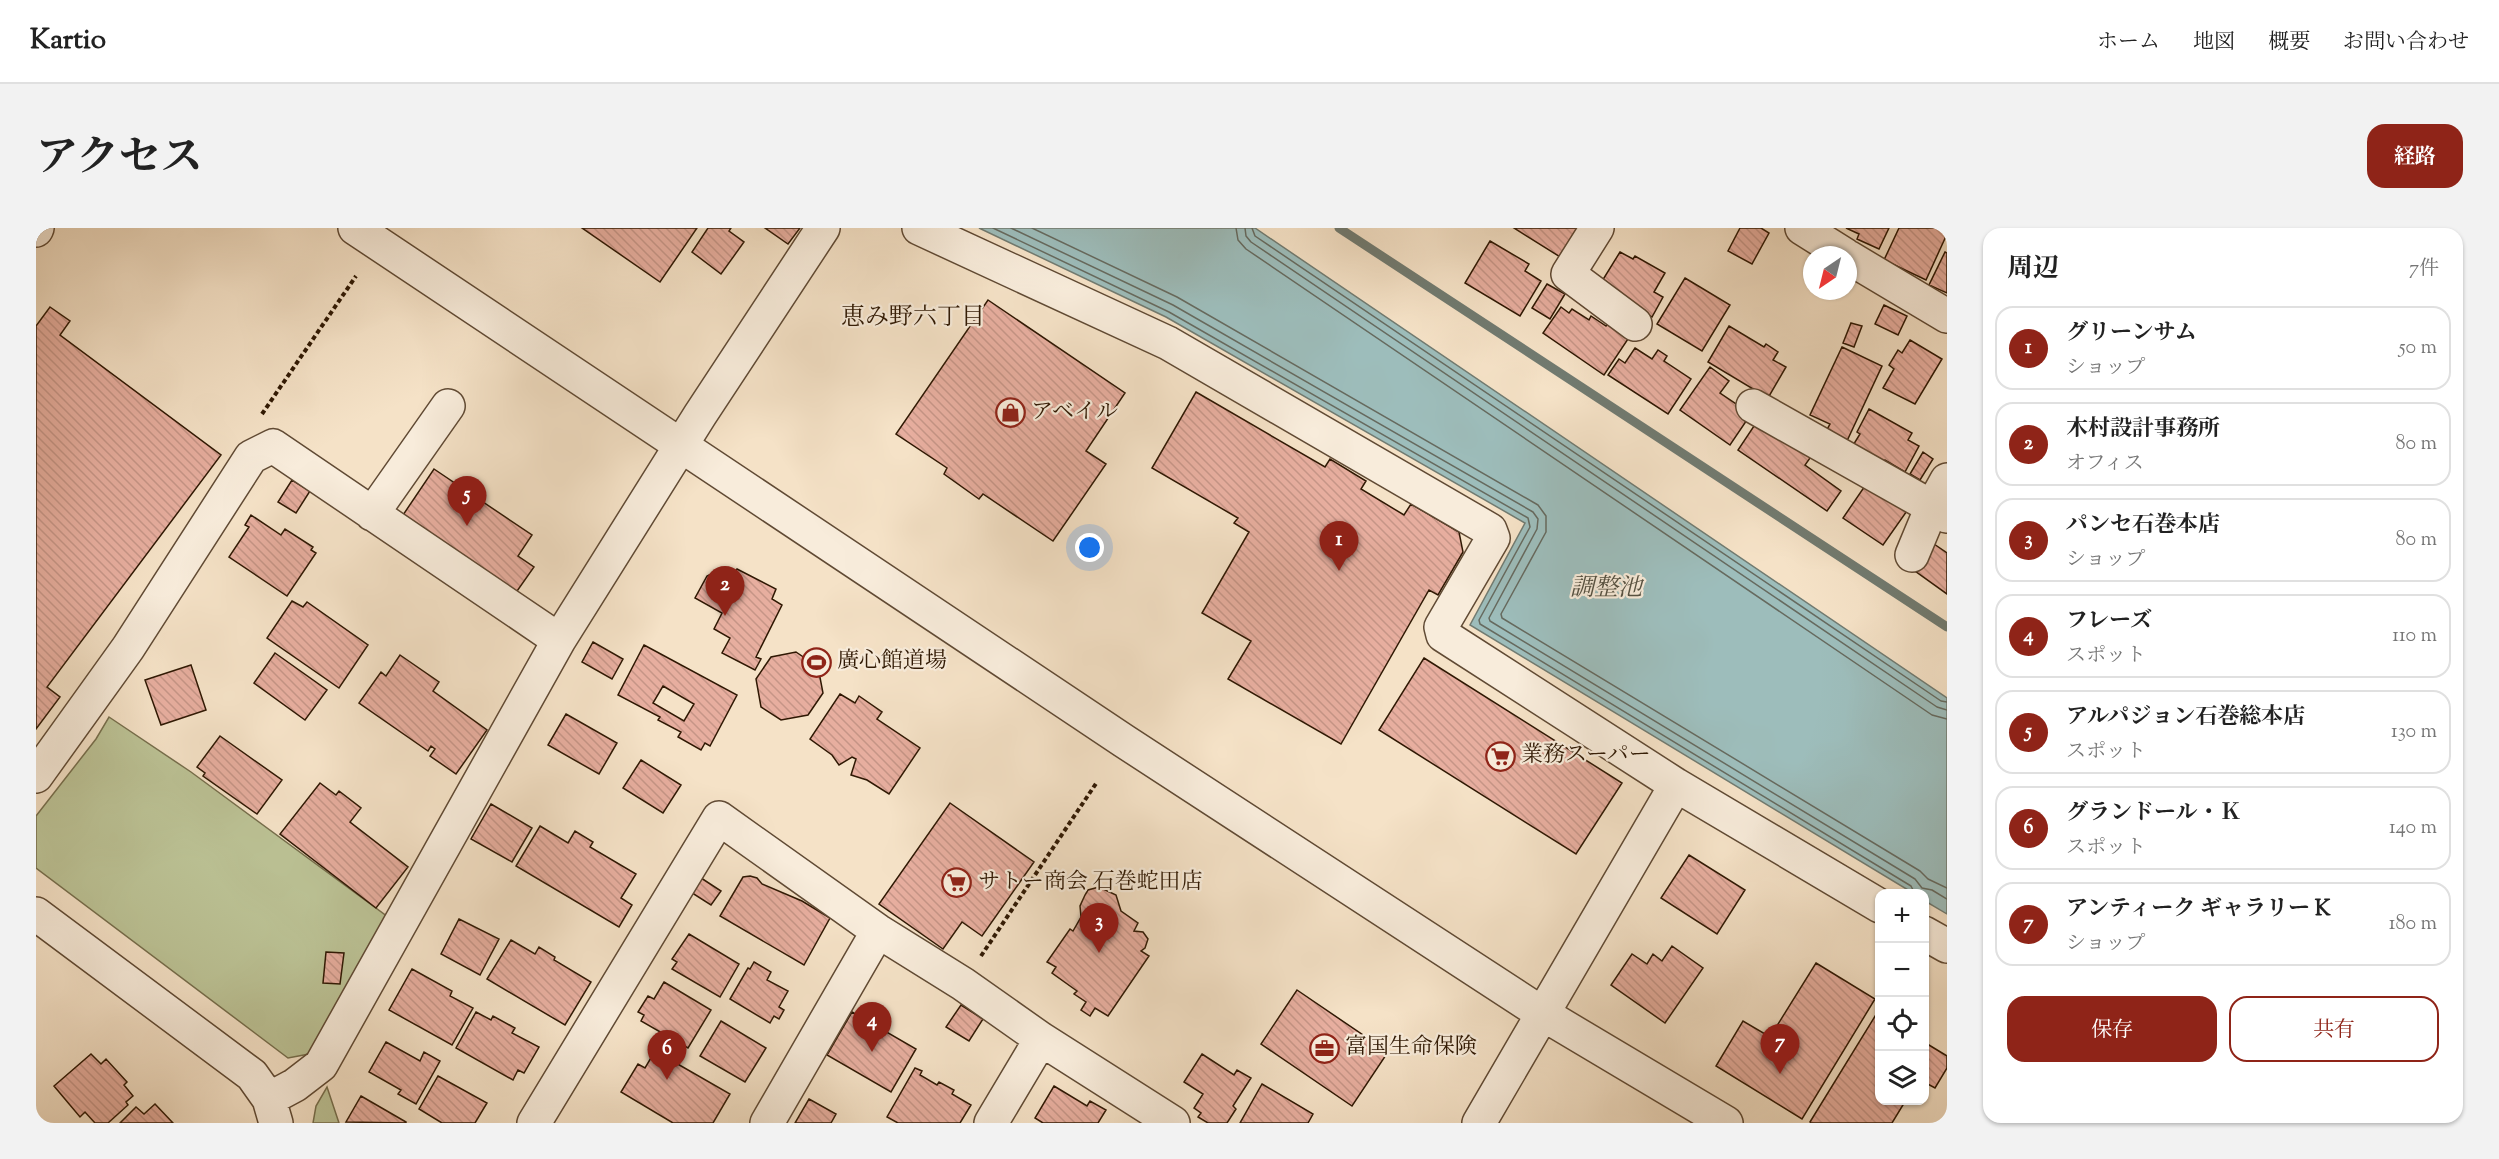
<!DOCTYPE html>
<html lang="ja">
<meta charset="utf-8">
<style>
:root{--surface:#fff;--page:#f2f2f2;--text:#222;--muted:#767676;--line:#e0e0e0;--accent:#8f2418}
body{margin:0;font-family:"Sorts Mill Goudy","Noto Serif JP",serif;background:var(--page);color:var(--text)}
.controls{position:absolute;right:18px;bottom:18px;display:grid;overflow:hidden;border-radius:12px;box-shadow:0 2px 4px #0004}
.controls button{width:54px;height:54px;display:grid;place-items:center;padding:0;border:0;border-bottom:2px solid var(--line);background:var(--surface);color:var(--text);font:30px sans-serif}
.compass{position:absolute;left:1767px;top:18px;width:54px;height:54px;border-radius:50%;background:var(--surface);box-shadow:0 2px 4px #0004;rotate:215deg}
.you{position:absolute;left:1054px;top:320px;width:21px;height:21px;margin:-15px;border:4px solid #fff;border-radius:50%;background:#1a73e8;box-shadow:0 0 0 9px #1a73e833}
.badge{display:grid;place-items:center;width:39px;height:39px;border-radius:50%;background:var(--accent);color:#fff;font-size:20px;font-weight:700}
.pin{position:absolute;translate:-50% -50px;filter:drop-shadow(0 2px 3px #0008)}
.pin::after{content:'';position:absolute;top:32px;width:21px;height:18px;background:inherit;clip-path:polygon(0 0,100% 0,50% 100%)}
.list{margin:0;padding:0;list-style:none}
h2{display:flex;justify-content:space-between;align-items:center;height:78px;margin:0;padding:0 24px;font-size:26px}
h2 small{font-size:20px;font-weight:400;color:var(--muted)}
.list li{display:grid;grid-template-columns:39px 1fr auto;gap:18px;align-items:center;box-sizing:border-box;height:84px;margin:0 12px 12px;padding:0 12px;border:2px solid var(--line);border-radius:18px}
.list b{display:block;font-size:22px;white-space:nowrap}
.list p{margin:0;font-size:20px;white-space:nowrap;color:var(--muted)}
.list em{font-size:20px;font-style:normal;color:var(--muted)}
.actions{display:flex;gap:12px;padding:18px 24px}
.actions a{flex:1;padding:14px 0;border:2px solid var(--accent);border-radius:18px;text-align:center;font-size:21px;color:var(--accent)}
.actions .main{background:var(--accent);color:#fff}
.icon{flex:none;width:33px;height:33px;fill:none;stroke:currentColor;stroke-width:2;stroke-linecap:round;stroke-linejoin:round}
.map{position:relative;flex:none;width:1911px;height:895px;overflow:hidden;border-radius:18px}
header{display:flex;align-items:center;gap:36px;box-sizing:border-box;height:84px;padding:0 30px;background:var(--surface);border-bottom:2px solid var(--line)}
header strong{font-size:28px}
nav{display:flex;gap:33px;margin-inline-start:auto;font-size:21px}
.intro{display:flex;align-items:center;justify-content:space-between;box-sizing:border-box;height:144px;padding:0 36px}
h1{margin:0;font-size:42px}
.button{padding:15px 27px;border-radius:18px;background:var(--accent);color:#fff;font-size:21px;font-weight:700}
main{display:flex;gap:36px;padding:0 36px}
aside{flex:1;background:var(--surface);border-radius:18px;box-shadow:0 2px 4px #0004}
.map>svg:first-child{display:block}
.green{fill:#bcc396;stroke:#766e4c;stroke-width:1.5}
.water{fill:#9dbdbb;stroke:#717b71;stroke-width:1.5}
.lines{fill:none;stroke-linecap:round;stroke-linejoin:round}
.shore{stroke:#666a5f;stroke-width:1.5}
.stream{stroke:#717b71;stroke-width:9}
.building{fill:url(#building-back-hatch);stroke:#2f1803;stroke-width:1.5;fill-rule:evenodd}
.minor-casing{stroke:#604a34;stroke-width:36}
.path{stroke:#2f1803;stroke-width:4;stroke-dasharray:4.5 3;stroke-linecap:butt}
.minor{stroke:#f8ecdb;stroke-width:33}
.labels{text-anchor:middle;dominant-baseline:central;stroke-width:4.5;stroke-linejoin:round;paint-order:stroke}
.poi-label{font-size:22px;fill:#2f1803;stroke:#f8ecdb;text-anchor:start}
.neighbourhood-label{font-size:24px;fill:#2f1803;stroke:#f8ecdb}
.water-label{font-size:24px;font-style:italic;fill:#565243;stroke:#f8ecdb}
</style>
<header>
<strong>Kartio</strong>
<nav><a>ホーム</a><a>地図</a><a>概要</a><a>お問い合わせ</a></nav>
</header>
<div class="intro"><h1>アクセス</h1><a class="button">経路</a></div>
<main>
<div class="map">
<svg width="1911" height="895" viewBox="0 0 1911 895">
<defs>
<pattern id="building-back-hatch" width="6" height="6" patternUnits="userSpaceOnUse" patternTransform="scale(1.5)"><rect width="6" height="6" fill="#e7ae9f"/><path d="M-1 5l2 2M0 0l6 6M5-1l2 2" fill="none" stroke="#c69587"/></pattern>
</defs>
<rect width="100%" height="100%" fill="#f5e2c7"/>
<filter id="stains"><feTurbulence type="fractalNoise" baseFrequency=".00333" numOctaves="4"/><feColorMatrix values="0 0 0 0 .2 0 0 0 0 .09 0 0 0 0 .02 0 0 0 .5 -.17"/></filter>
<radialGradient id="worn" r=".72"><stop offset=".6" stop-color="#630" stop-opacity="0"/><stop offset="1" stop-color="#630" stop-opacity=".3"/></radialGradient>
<path class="green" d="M73,489L155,544L352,689L273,826L252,830L0,640V588L60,511Z
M291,859L303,895H277L280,878Z"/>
<path class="water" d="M943,0H1219L1911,470V686L1889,673L1888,666L1877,665L1434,397L1489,295L1130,89Z"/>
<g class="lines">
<path class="shore" d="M957,0L1133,84L1492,290L1494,299L1443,392L1444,396L1875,658L1879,666
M975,0L1137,77L1497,284L1502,291L1501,301L1453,390L1454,393L1879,651L1886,660L1896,662L1911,671
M996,0L1141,69L1502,277L1510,288V304L1465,386L1466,390L1884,643L1892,651L1911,660
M1200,0L1202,12L1210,21L1896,487L1911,491
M1209,0L1210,8L1215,14L1901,479L1911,482
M1216,0L1219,8L1905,473L1911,474"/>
<path class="stream" d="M1303,0L1911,399"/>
</g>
<path class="building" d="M546,0H661L624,54Z
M672,0H695L693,3L708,14L685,46L656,24Z
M729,0H764L752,16Z
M1478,0H1542L1529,32Z
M1704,0H1725L1733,5L1716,36L1692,23Z
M1810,0H1853L1843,21L1821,11L1823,6Z
M1863,0H1911V6L1890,52L1848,32Z
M1454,13L1493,36L1489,43L1505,53L1484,88L1429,55Z
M1584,24L1597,31L1599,28L1629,45L1618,64L1627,69L1616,89L1563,58Z
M1909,24L1911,25V65L1893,57Z
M1649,50L1694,77L1666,123L1621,96Z
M1511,56L1529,66L1514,91L1496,80Z
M952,72L1089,165L1050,223L1070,236L1017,313L947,266L943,271L908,246L911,240L860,206Z
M1848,77L1871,88L1862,107L1839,96Z
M14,79L34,93L24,107L185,227L11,459L24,469L0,501V98Z
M1525,79L1533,85L1536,81L1553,92L1555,88L1570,98L1575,91L1596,105L1568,147L1507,105Z
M1815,95L1826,98L1818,119L1807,115Z
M1693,98L1728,119L1730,116L1742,124L1737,132L1750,139L1732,170L1672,134Z
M1874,112L1906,131L1879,176L1847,160L1858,141L1853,137L1862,122L1866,125Z
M1806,119L1846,138L1810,215L1789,205L1794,196L1774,187Z
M1599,120L1616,131L1622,122L1631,128L1628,133L1655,151L1632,186L1572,147L1583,131L1589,135Z
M1674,139L1693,153L1684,165L1715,186L1694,217L1644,182Z
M1160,164L1289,239L1294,231L1330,253L1325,261L1368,287L1375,276L1423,304L1427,324L1402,367L1393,362L1305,516L1192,451L1215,413L1166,385L1213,304L1198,295L1202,290L1116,240Z
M1833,181L1876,205L1872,212L1883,218L1869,244L1849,232L1847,236L1816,219L1824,206L1821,204Z
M1726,186L1779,223L1769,237L1805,263L1791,283L1702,222Z
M1887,224L1897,231L1884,252L1874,246Z
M398,241L496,307L482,328L498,339L479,366L365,290Z
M256,252L274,263L260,285L242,274Z
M1833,252L1873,280L1847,317L1807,290Z
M215,287L245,307L249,301L277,319L275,322L280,325L251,368L193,329L213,299L209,297Z
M1898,316L1911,325V366L1879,343Z
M701,341L740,361L736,371L746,377L720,429L725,431L719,442L686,425L694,410L678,401L686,385L659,370L671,348L683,342L696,349Z
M256,373L267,379L271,374L332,417L303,460L231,410Z
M557,414L587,431L576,451L546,434Z
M608,417L701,467L674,518L669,515L665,522L642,509L645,504L622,492L624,489L582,467ZM627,458L658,476L648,493L617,475Z
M760,424L782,439L787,465L772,487L745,492L725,479L720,451L735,429Z
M239,425L291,462L269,492L218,455Z
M364,427L403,454L397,463L451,502L420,546L394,528L399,521L395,518L392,523L323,475L345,444L350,448Z
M1388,430L1586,555L1540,626L1343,502Z
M155,437L170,482L125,497L109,452Z
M804,466L819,475L823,468L846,484L841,491L884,520L853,566L831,552L815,547L820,531L816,529L803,537L796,527L774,511Z
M530,486L581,515L563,546L512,517Z
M184,508L246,552L221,586L167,548L169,545L161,539Z
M605,532L645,557L627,585L587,560Z
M284,555L300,567L303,563L325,580L314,594L372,639L340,680L244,606Z
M914,575L998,634L946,708L926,694L907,721L843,676Z
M455,576L496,600L476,634L435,611Z
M504,598L532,615L539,603L557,614L554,619L600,646L585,670L596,677L583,699L480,638Z
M1653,627L1709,662L1681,706L1625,670Z
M662,648L685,663L675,677L653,663Z
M714,648L721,650L726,656L766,673L794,690L768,737L684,688L707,649Z
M1063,659L1080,667L1085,683L1102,695L1098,703L1107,704L1112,711L1109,720L1105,723L1113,728L1072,788L1059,780L1054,788L1045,782L1050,774L1038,766L1041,763L1016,745L1020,739L1011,734L1034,701L1037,703L1045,689L1044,678L1049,667L1052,662Z
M423,691L463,711L444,747L405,726Z
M653,706L703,736L684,769L636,741L641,734L636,731Z
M475,712L499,726L503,719L519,729L518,732L555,754L529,797L451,751Z
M1636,718L1667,740L1629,795L1575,757L1596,726L1611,736L1617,726L1626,733Z
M290,724L308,725L304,756L287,755Z
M718,734L735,744L731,752L752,763L743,779L748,782L743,791L738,788L734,795L694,771L712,740L714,741Z
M1780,735L1839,771L1766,891L1680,838L1707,793L1734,809Z
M376,741L416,763L414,768L437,780L416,817L353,782Z
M628,754L675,782L652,820L605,793L608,787L602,784L612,768L618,771Z
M1261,762L1352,824L1316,878L1225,816Z
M925,777L947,791L933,813L910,799Z
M440,784L455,792L457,788L479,800L476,805L503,819L488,845L482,842L477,852L420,820Z
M816,784L880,821L855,864L791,827Z
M1841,785L1844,786V872H1870L1856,895H1775L1774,894Z
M685,793L730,820L709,854L664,828Z
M350,814L384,833L388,824L404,833L380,876L362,866L365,862L333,844Z
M1888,814L1911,828V840L1899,860L1888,854Z
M619,823L694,866L677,895H637L585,864L602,836L609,840Z
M55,826L65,836L70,831L91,854L88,857L97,868L90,874L92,877L72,895H59L49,884L44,889L18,858Z
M1166,826L1198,847L1201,842L1215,850L1197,878L1200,881L1191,895H1172L1162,889L1165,885L1158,880L1167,866L1148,854Z
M879,840L886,843L884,847L901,857L903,854L918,862L916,866L935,877L924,895H862L851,889Z
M402,848L451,875L439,895H406L383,881Z
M1226,856L1277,886L1272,895H1204Z
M1018,858L1051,878L1054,873L1070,882L1062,895H1007L999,890Z
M325,868L370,894V895L310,894Z
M773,871L800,886L795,895H759Z
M119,876L137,895H84L100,879L108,886Z"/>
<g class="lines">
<defs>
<path id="minor" d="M319,0L1088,513L1507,786L1690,895
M883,0L1132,115L1454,302L1457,310L1405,399L1407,407L1640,557L1844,678
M1561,0L1532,46L1599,96
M1766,0L1809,27
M0,2L1,0
M1812,29L1911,88
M1717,178L1896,279L1876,327
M1911,252L1896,279L1911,288
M336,286L412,178
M0,548L92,420L215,229L237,218L523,412
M0,686L216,847L233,871L240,895
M1888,705L1911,718
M233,871L259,857L285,837L523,412L664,187L787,0
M498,895L683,590L842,703L927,756L1005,811L1137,895
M731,895L842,703
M955,895L1005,811
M1443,895L1640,557"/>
</defs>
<use href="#minor" class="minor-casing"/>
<path class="path" d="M226,186L320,48
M945,728L1061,554"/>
<use href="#minor" class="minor"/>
</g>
<defs>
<symbol id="shop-ring" viewBox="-11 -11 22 22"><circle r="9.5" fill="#f8ecdb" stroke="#8f2418" stroke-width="1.5"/><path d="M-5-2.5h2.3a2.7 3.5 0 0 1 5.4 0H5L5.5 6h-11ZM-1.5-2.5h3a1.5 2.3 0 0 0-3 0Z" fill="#8f2418"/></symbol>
<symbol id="stadium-ring" viewBox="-11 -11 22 22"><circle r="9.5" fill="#f8ecdb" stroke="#8f2418" stroke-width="1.5"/><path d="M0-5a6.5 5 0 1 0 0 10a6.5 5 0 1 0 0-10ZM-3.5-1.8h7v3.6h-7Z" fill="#8f2418"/></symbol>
<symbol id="supermarket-ring" viewBox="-11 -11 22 22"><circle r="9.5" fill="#f8ecdb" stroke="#8f2418" stroke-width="1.5"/><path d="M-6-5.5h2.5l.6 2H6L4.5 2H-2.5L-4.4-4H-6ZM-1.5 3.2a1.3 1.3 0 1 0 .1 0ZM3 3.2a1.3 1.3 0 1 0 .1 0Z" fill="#8f2418"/></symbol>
<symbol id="office-ring" viewBox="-11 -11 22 22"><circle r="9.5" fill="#f8ecdb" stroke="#8f2418" stroke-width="1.5"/><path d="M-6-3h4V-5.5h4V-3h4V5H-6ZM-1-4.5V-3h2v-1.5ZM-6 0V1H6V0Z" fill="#8f2418"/></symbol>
</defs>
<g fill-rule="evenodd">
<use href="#shop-ring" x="958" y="168" width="33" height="33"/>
<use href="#stadium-ring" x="764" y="418" width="33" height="33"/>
<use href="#supermarket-ring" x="1448" y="512" width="33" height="33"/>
<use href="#supermarket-ring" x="904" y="638" width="33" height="33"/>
<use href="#office-ring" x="1272" y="804" width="33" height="33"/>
</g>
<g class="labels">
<g class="poi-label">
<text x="995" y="185">アベイル</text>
<text x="801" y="434">廣心館道場</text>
<text x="1485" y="528">業務スーパー</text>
<text x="942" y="655">サトー商会 石巻蛇田店</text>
<text x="1309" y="820">富国生命保険</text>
</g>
<g class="neighbourhood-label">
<text x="877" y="90">恵み野六丁目</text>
</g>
<g class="water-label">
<text x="1570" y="361">調整池</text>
</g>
</g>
<rect width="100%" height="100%" filter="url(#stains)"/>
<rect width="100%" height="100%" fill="url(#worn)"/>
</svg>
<div class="controls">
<button>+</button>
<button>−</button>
<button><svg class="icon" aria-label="locate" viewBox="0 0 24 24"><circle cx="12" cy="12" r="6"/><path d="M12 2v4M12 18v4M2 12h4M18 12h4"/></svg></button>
<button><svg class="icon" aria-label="layers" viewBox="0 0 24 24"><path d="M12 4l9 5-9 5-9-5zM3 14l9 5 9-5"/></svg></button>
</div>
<svg class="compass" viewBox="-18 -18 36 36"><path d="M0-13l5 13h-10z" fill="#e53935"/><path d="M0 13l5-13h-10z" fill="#767676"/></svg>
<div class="you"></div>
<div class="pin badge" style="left:1303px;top:343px">1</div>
<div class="pin badge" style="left:689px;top:388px">2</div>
<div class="pin badge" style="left:1063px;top:725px">3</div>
<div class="pin badge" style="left:836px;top:824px">4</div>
<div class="pin badge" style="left:431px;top:298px">5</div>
<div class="pin badge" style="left:631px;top:852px">6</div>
<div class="pin badge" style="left:1744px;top:846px">7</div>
</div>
<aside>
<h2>周辺<small>7件</small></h2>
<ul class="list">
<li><span class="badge">1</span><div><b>グリーンサム</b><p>ショップ</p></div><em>50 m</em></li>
<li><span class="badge">2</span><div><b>木村設計事務所</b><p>オフィス</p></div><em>80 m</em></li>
<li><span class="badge">3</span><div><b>パンセ石巻本店</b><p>ショップ</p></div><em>80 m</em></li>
<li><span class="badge">4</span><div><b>フレーズ</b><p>スポット</p></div><em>110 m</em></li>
<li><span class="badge">5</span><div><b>アルパジョン石巻総本店</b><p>スポット</p></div><em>130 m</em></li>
<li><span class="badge">6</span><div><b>グランドール・Ｋ</b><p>スポット</p></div><em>140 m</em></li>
<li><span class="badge">7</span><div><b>アンティーク ギャラリー K</b><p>ショップ</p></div><em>180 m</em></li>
</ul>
<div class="actions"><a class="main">保存</a><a>共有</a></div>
</aside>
</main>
